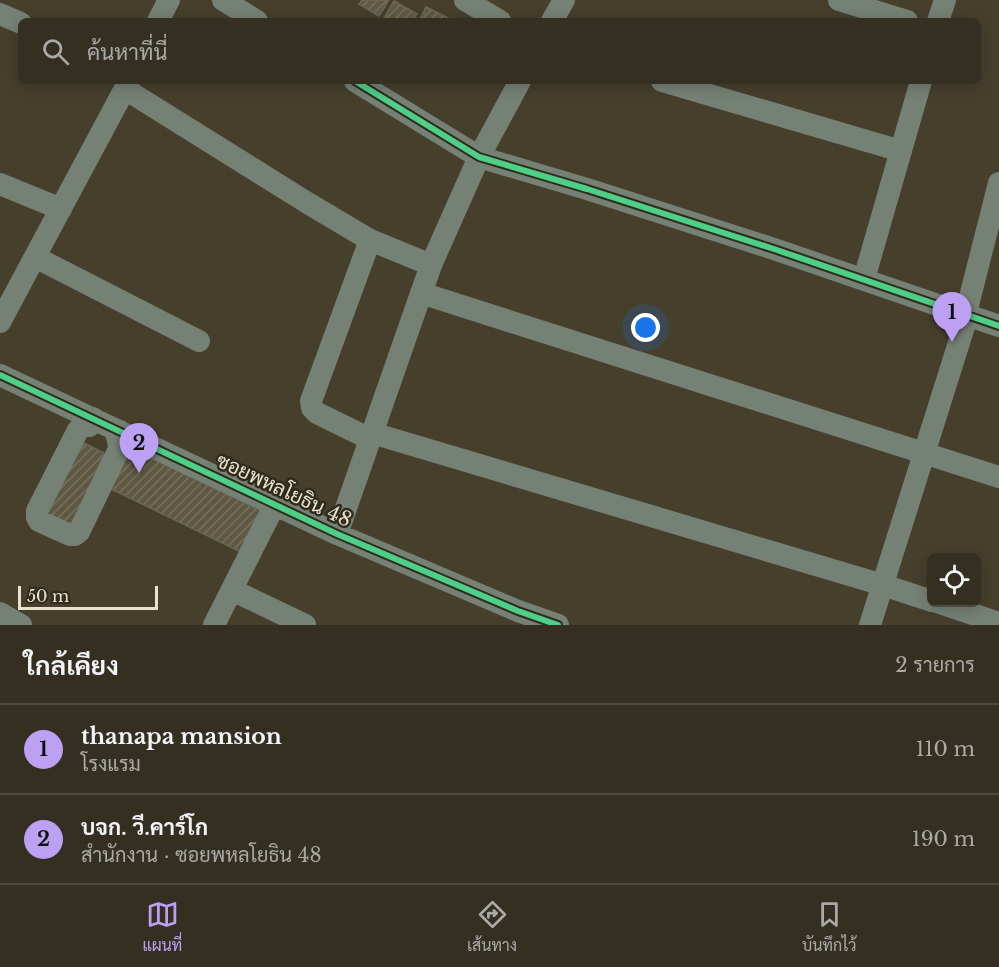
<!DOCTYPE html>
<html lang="th">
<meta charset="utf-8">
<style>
:root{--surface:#342f21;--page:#3f3b2e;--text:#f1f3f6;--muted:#a9a9a5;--line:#4e4a3f;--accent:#bca0f2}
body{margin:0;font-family:"Libre Baskerville",Sarabun,serif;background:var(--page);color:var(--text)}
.controls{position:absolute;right:18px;bottom:18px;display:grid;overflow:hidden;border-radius:9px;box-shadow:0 3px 15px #0003}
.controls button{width:54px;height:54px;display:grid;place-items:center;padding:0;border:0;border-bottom:2px solid var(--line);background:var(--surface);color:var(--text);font:30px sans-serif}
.scale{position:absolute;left:18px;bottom:15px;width:140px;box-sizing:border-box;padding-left:6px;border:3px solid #e8e2ce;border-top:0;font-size:16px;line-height:21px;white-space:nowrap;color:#e8e2ce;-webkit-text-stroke:4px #302b1c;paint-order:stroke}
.you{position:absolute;left:646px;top:328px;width:21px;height:21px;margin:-15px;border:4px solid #fff;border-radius:50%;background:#1a73e8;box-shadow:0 0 0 9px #1a73e833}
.badge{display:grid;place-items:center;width:39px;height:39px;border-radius:50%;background:var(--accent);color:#111;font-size:20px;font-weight:700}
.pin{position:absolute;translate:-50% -50px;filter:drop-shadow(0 2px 3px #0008)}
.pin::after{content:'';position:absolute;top:32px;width:21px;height:18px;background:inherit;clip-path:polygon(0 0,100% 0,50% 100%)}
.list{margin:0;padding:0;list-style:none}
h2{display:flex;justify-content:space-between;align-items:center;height:78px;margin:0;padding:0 24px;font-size:26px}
h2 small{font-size:20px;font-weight:400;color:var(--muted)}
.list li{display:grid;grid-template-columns:39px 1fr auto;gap:18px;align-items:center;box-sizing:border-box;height:90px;padding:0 24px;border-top:2px solid var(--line)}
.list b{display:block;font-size:22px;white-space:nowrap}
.list p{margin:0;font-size:20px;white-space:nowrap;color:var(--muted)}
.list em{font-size:20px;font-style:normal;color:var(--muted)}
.icon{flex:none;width:33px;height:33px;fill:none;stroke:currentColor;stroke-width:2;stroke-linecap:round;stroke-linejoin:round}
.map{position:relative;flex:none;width:999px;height:625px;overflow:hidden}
.search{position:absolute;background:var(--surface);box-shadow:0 3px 15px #0003;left:18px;right:18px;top:18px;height:66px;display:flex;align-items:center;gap:15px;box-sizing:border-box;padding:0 21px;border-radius:9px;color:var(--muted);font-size:22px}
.sheet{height:258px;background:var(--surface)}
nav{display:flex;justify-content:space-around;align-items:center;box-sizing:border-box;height:84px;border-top:2px solid var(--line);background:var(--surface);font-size:16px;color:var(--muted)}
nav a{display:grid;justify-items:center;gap:3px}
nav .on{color:var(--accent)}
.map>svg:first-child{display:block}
.building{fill:url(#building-hatch);stroke:#6b6656;stroke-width:1.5}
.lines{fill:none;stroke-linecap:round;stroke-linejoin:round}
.minor{stroke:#768175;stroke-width:22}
.cycleway-casing{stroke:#302b1c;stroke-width:10}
.cycleway{stroke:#4dcf88;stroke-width:6}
.labels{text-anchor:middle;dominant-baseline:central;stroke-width:5;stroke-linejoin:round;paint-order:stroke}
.street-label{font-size:20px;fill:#e8e2ce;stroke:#302b1c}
</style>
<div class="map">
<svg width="999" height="625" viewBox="0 0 999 625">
<defs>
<pattern id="building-hatch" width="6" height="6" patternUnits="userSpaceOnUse" patternTransform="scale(1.5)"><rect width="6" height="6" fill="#5f5944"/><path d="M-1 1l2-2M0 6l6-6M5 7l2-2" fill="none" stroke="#76715e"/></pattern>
</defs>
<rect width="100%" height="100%" fill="#463f2c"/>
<path class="building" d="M362,0H389L379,16L359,4Z
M394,1L417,14L412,21L383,20Z
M426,7L448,18L447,21H419Z
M84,443L104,453L73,529L43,514Z
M125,445L265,513L245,554L105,486Z"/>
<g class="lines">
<path class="minor" d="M223,0L257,21
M465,0L500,21
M839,0L907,21
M0,14L21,23
M158,21L169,0
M552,21L564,0
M938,21L945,0
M355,81L479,157L587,189L774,249L999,326
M662,81L901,151
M125,89L306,202L370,240L431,265
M0,184L61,209
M370,240L311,401L312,408L317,413L370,439
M35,257L199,341
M864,279L921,81
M421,293L999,477
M966,313L999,183
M0,322L129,81
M0,375L337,534L518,611L558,625
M93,418L89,426H83L78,430L37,511V517L39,521L70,535H75L79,532L119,449V445L117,437L120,431
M372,433L883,585L932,601
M337,534L431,265L479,157L520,81
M232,590L305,625
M937,602L999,623
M0,613L21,625
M214,625L275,504
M870,625L968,314"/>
<defs>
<path id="cycleway" d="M355,81L479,157L587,189L774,249L999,326
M0,375L337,534L518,611L558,625"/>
</defs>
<use href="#cycleway" class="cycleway-casing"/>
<use href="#cycleway" class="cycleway"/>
</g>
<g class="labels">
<g class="street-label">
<text transform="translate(284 490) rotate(25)">ซอยพหลโยธิน 48</text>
</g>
</g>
</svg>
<div class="controls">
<button><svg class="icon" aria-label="locate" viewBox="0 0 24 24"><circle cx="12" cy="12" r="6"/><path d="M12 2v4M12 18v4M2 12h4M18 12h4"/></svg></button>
</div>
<div class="scale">50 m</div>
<div class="you"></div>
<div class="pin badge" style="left:952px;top:342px">1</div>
<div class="pin badge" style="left:139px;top:473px">2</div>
<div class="search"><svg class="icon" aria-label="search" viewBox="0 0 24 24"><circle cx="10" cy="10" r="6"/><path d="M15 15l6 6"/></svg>ค้นหาที่นี่</div>
</div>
<section class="sheet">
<h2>ใกล้เคียง<small>2 รายการ</small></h2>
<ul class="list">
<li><span class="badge">1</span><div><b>thanapa mansion</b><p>โรงแรม</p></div><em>110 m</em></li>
<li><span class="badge">2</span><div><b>บจก. วี.คาร์โก</b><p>สำนักงาน · ซอยพหลโยธิน 48</p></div><em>190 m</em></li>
</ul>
</section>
<nav>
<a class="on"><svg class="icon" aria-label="map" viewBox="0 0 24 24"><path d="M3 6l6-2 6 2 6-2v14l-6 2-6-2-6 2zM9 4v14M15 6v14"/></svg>แผนที่</a>
<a><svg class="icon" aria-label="directions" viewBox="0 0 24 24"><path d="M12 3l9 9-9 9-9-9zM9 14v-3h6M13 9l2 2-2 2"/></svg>เส้นทาง</a>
<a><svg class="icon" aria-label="saved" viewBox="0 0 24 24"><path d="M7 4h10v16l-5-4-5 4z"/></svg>บันทึกไว้</a>
</nav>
